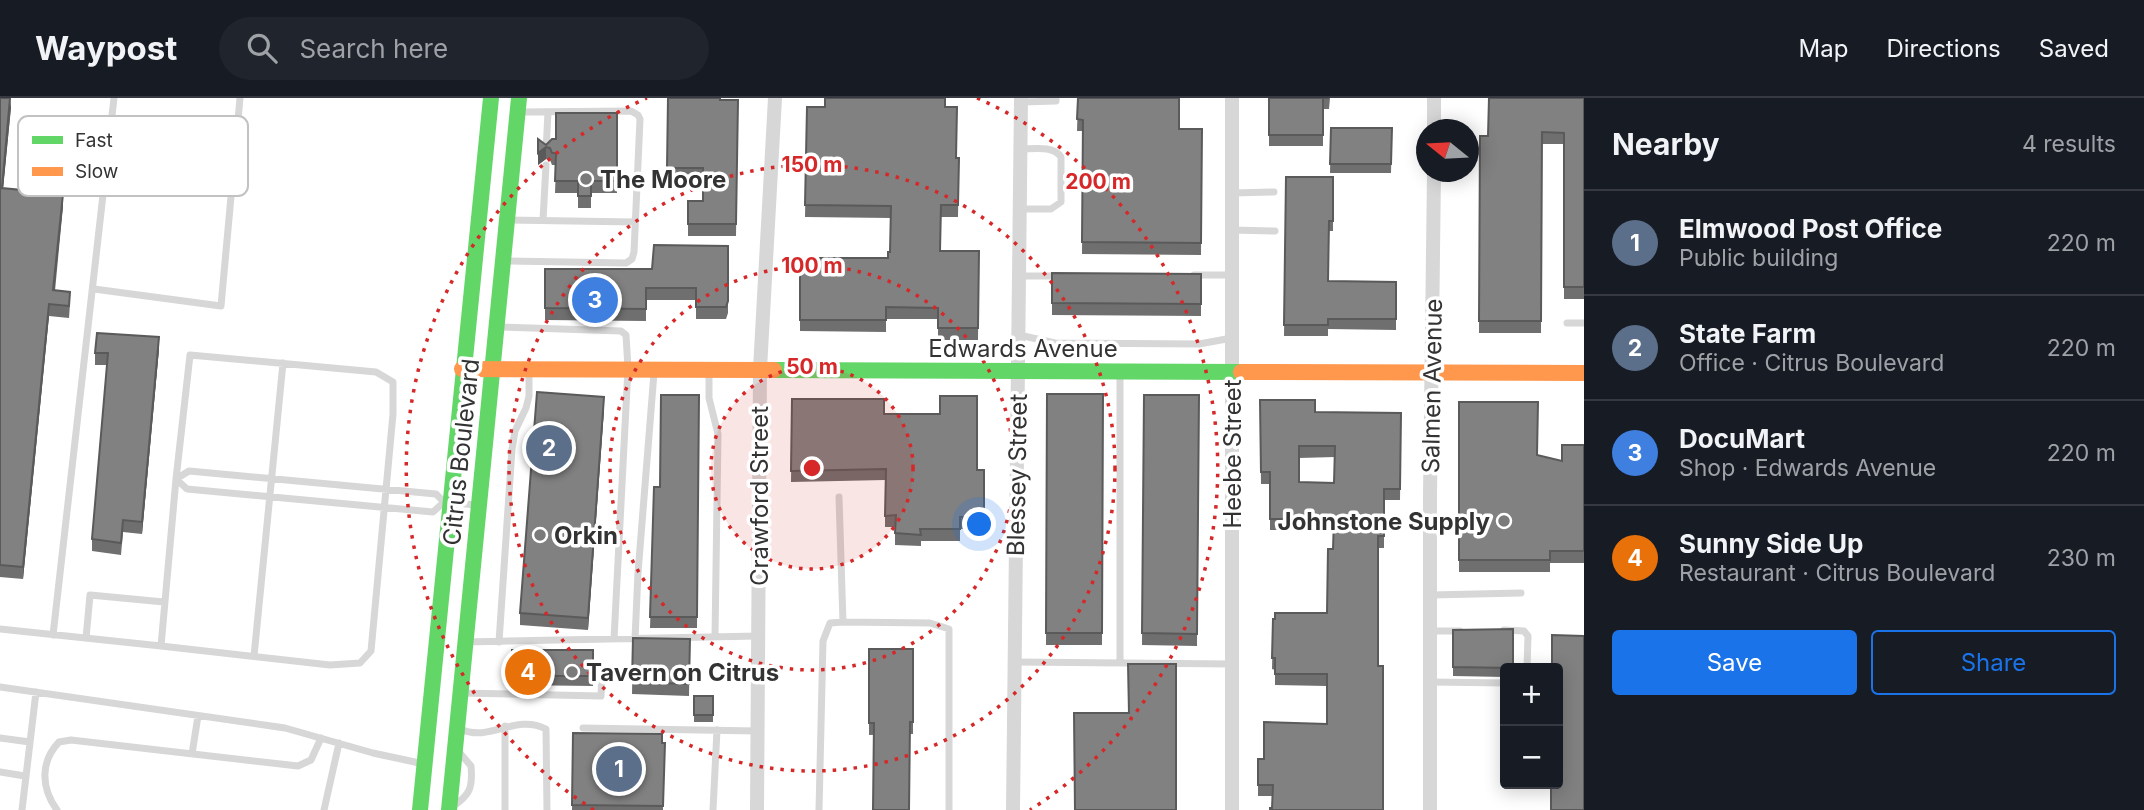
<!DOCTYPE html>
<meta charset="utf-8">
<style>
:root{--surface:#171b24;--page:#20242c;--text:#f1f3f6;--muted:#9ea1a6;--line:#363941;--accent:#1a73e8}
body{margin:0;font-family:Inter,sans-serif;background:var(--page);color:var(--text)}
.controls{position:absolute;right:21px;bottom:21px;display:grid;overflow:hidden;border-radius:7px;box-shadow:0 4px 18px #0003}
.controls button{width:63px;height:63px;display:grid;place-items:center;padding:0;border:0;border-bottom:2px solid var(--line);background:var(--surface);color:var(--text);font:35px sans-serif}
.compass{position:absolute;left:1416px;top:21px;width:63px;height:63px;border-radius:50%;background:var(--surface);box-shadow:0 4px 18px #0003;rotate:288deg}
.you{position:absolute;left:980px;top:427px;width:24px;height:24px;margin:-18px;border:5px solid #fff;border-radius:50%;background:#1a73e8;box-shadow:0 0 0 10px #1a73e833}
.badge{display:grid;place-items:center;width:46px;height:46px;border-radius:50%;background:var(--accent);color:#fff;font-size:23px;font-weight:700}
.pin{position:absolute;translate:-50% -50%;border:4px solid #fff;box-shadow:0 2px 7px #0006}
.list{margin:0;padding:0;list-style:none}
h2{display:flex;justify-content:space-between;align-items:center;height:91px;margin:0;padding:0 28px;font-size:30px}
h2 small{font-size:23px;font-weight:400;color:var(--muted)}
.list li{display:grid;grid-template-columns:46px 1fr auto;gap:21px;align-items:center;box-sizing:border-box;height:105px;padding:0 28px;border-top:2px solid var(--line)}
.list b{display:block;font-size:26px;white-space:nowrap}
.list p{margin:0;font-size:23px;white-space:nowrap;color:var(--muted)}
.list em{font-size:23px;font-style:normal;color:var(--muted)}
.actions{display:flex;gap:14px;padding:21px 28px}
.actions a{flex:1;padding:16px 0;border:2px solid var(--accent);border-radius:7px;text-align:center;font-size:24px;color:var(--accent)}
.actions .main{background:var(--accent);color:#fff}
.icon{flex:none;width:38px;height:38px;fill:none;stroke:currentColor;stroke-width:2;stroke-linecap:round;stroke-linejoin:round}
.map{position:relative;flex:none;width:1584px;height:712px;overflow:hidden}
header{display:flex;align-items:center;gap:42px;box-sizing:border-box;height:98px;padding:0 35px;background:var(--surface);border-bottom:2px solid var(--line)}
header strong{font-size:33px}
nav{display:flex;gap:38px;margin-inline-start:auto;font-size:24px}
.search{width:490px;height:63px;background:var(--page);display:flex;align-items:center;gap:18px;box-sizing:border-box;padding:0 24px;border-radius:38px;color:var(--muted);font-size:26px}
main{display:flex}
aside{flex:1;background:var(--surface)}
.map>svg:first-child{display:block}
.lines{fill:none;stroke-linecap:round;stroke-linejoin:round}
.lane{stroke:#d7d7d7;stroke-width:7}
.street{stroke:#d7d7d7;stroke-width:14}
.fast{stroke:#63d668;stroke-width:16}
.slow{stroke:#ff974d;stroke-width:16}
.wall{fill:#6f6f6f;fill-rule:evenodd}
.shaded-wall{fill:#5a5a5a}
.building{fill:#818181;stroke:#5a5a5a;stroke-width:2;fill-rule:evenodd}
.ring{fill:none;stroke:#d62828;stroke-width:3.5;stroke-dasharray:3.5 7}
.poi-dot{fill:#7a7a7a;stroke:#fff;stroke-width:2.5}
.labels{text-anchor:middle;dominant-baseline:central;stroke-width:7;stroke-linejoin:round;paint-order:stroke}
.poi-label{font-size:24px;font-weight:bold;fill:#333;stroke:#fff;text-anchor:start}
.street-label{font-size:24px;fill:#333;stroke:#fff}
.key{fill:#fff;stroke:#c2c2c2;stroke-width:2}
.key-label{font-size:19px;fill:#333}
.centre{fill:#d62828;stroke:#fff;stroke-width:3.5}
.ring-label{font-size:21px;text-anchor:middle;font-weight:bold;fill:#d62828;stroke:#fff;stroke-width:7;stroke-linejoin:round;paint-order:stroke}
</style>
<header>
<strong>Waypost</strong>
<div class="search"><svg class="icon" aria-label="search" viewBox="0 0 24 24"><circle cx="10" cy="10" r="6"/><path d="M15 15l6 6"/></svg>Search here</div>
<nav><a>Map</a><a>Directions</a><a>Saved</a></nav>
</header>
<main>
<div class="map">
<svg width="1584" height="712" viewBox="0 0 1584 712">
<rect width="100%" height="100%" fill="#fff"/>
<g class="lines">
<path class="lane" d="M1022,4L1056,3V0
M546,53L548,14
M1232,95L1274,94
M1020,111H1051L1061,104V59C1053,47 1034,51 1020,51
M507,122L634,124
M543,122L546,67
M1233,132L1275,133
M504,163L626,165L632,161L634,154L640,21L638,17L631,13L519,14
M1194,177H1232
M1019,178H1060
M94,191L221,208L240,0
M1567,225H1584
M499,229L621,233L626,237L628,270L614,541
M1019,237L1055,245L1199,246L1232,240
M190,257L376,274L393,284V316L371,553L360,565L330,567L161,548L176,381Z
M709,275V300L718,336L715,539
M839,399L843,524
M444,404L433,414L187,391L176,381L189,373L436,396L444,404L476,407
M1431,497L1521,495
M0,531L161,548
M1504,532L1524,533L1528,538L1527,570
M1430,533H1460
M53,537L114,0
M86,540L90,497L164,504
M635,541L638,475L654,275
M465,544L758,538
M499,544L512,351L515,333L526,310L529,298V271
M254,558L283,265
M1015,564L1232,566
M1120,565V274
M1431,584L1505,585
M0,589L285,630L373,655L424,666
M460,595L601,598L602,573
M583,630L757,633
M460,631C491,645 515,615 546,631L547,712
M0,640L30,644
M192,656L198,618
M0,674L25,678
M452,709C470,697 473,690 471,668L459,654
M22,712L36,594
M57,712C41,690 40,664 59,644L71,642L298,668L311,662L321,640
M324,712L339,645
M505,712V628
M713,712L717,632
M819,712L823,543L830,525L843,524L930,525L949,531V712"/>
<path class="street" d="M1232,0V712
M1434,0V32
M757,712L760,271L775,0
M1013,712L1021,0
M1430,712V397L1434,74"/>
<path class="fast" d="M774,272L1241,274
M420,712L491,0
M449,712L519,0"/>
<path class="slow" d="M462,271L774,272
M1241,274L1584,275"/>
</g>
<path class="wall" d="M0,0L11,9L3,90L63,108L55,193L70,206L69,220L49,218L23,481L0,479Z
M668,0H721V2H738L736,138H688V103H703V82H667Z
M1078,0L1179,31H1202L1201,157L1082,156L1083,33H1077Z
M1269,0H1330L1329,11H1323V48H1269Z
M1584,0V201H1564V46H1542L1541,235H1479L1480,38H1488Z
M807,9H945L956,60H959L958,119H941L940,153H979L978,242H938V221H886V234L800,233V160H888L890,154L891,120L805,119Z
M617,15V95H591V110H578V95H555L556,67H552L550,62L546,61L538,67L546,47L556,41Z
M1331,30H1392L1391,75H1330Z
M1286,79H1333V133H1329L1328,183L1396,184V232L1328,231V238H1284Z
M728,148V215L726,221H696V202H646V223L545,222V171H652Z
M1052,175L1201,176V218L1052,217Z
M159,251L142,436L123,434L121,457L92,453V441L107,267H95V255Z
M1047,296H1103L1102,547H1046Z
M699,297L697,530H650L654,389H660Z
M1144,297H1199L1197,548L1142,547Z
M792,301L884,316L977,372H984V431H960V443H921V448L895,447V429H885V382L791,384Z
M1260,302L1315,314L1401,315L1400,402H1384V450H1378V568L1272,710L1273,698H1258V661H1264L1327,626V588L1275,587V572L1272,571L1273,521L1327,515L1333,451V432H1270V386H1261ZM1335,359L1334,385L1299,384V360Z
M1459,304L1538,357L1562,363L1584,347V465H1550V474H1459Z
M604,311L588,532L520,527V515Z
M1453,532L1505,570V579L1453,578Z
M633,540L690,541L689,598L632,596Z
M869,551H913V636L869,637Z
M512,552H593V588L512,587Z
M694,598H713V624H694Z
M573,635L662,645L663,712H572Z"/>
<path class="shaded-wall" d="M10,0L11,9L2,102V90Z
M546,49V61L538,67V55Z
M63,96V108L53,204V192Z
M49,206V218L23,481V469Z
M159,239V251L142,436V424Z
M604,299V311L588,532V520Z"/>
<path class="building" d="M0,0H10L2,90L63,96L53,192L70,194L69,208L49,206L23,469L0,467Z
M668,0H720V2H738L736,126H688V103H703V70H667Z
M825,0H945V9H957L956,60H959L958,107H941L940,153H979L978,230H938V210L886,209V222H800V160H888V154H890L891,108L805,107L807,9H825Z
M1078,0H1179V31H1202L1201,145L1082,144L1083,22L1077,21Z
M1269,0H1329H1323V37H1269Z
M1489,0H1584V189H1564V35L1542,34L1541,223H1479L1480,38H1488Z
M556,15H617V83H591V98H578V83H555L556,55H552L550,50L546,49L538,55V41L546,47L552,41H556Z
M1331,30H1392L1391,66H1330Z
M1286,79H1333V123H1329L1328,183L1396,184V221H1328V227H1284Z
M654,147L728,148V203L726,209H696V190H646V211L545,210V171H652Z
M1052,175L1201,176V206L1052,205Z
M97,235L159,239L142,424L123,422L121,445L92,441L108,255H95Z
M537,294L604,299L588,520L520,515Z
M1047,296H1103L1102,535H1046Z
M661,297H699L697,519H650L654,389H660Z
M1144,297H1199L1197,536L1142,535Z
M940,298H977V372H984V419H960V431H920L921,437L895,435L896,417L885,418L886,371L791,373L792,301H884V316H940Z
M1260,302H1315V314L1401,315L1400,391H1384V438H1378V568H1383V712H1270V710H1272L1273,687H1258V661H1264V624L1327,626V576H1275V560H1272L1273,521H1275V515H1327L1328,451H1333L1334,421H1270V374H1261ZM1299,348H1335L1334,385L1299,384Z
M1459,304H1538L1537,357L1562,363V347H1584V453H1550V462H1459Z
M1513,531V570L1453,569V532Z
M1552,537L1584,538V712H1551V686H1558V570H1552Z
M633,540L690,541L689,586L632,584Z
M869,551H913V624H910L909,712H873L874,625H869Z
M512,552H593V578H512Z
M1128,566H1176V712H1075L1074,615H1129Z
M694,598H713V617H694Z
M573,635L662,636V645H665L663,708L572,707Z"/>
<circle cx="812" cy="370" r="101" fill="#d62828" fill-opacity=".12"/>
<g class="ring">
<circle cx="812" cy="370" r="101"/>
<circle cx="812" cy="370" r="202"/>
<circle cx="812" cy="370" r="303"/>
<path d="M594 712A405 405 0 0 1 647 0M977 0A405 405 0 0 1 1030 712"/>
</g>
<g class="poi-dot">
<circle cx="586" cy="81" r="7"/>
<circle cx="1504" cy="423" r="7"/>
<circle cx="540" cy="437" r="7"/>
<circle cx="572" cy="574" r="7"/>
</g>
<g class="labels">
<g class="poi-label">
<text x="600" y="81">The Moore</text>
<text x="1490" y="423" text-anchor="end">Johnstone Supply</text>
<text x="554" y="437">Orkin</text>
<text x="586" y="574">Tavern on Citrus</text>
</g>
<g class="street-label">
<text x="1023" y="250">Edwards Avenue</text>
<text transform="translate(1432 288) rotate(-89)">Salmen Avenue</text>
<text transform="translate(461 354) rotate(-84)">Citrus Boulevard</text>
<text transform="translate(1232 356) rotate(-90)">Heebe Street</text>
<text transform="translate(1017 377) rotate(-89)">Blessey Street</text>
<text transform="translate(759 398) rotate(-90)">Crawford Street</text>
</g>
</g>
<rect x="18" y="18" width="230" height="80" rx="10" class="key"/>
<rect x="32" y="38" width="31" height="8" fill="#63d668"/>
<rect x="32" y="69" width="31" height="9" fill="#ff974d"/>
<g class="key-label">
<text x="75" y="49">Fast</text>
<text x="75" y="80">Slow</text>
</g>
<circle cx="812" cy="370" r="10" class="centre"/>
<g class="ring-label">
<text x="812" y="74">150 m</text>
<text x="1098" y="91">200 m</text>
<text x="812" y="175">100 m</text>
<text x="812" y="276">50 m</text>
</g>
</svg>
<div class="controls">
<button>+</button>
<button>−</button>
</div>
<svg class="compass" viewBox="-18 -18 36 36"><path d="M0-13l5 13h-10z" fill="#e53935"/><path d="M0 13l5-13h-10z" fill="#9ea1a6"/></svg>
<div class="you"></div>
<div class="pin badge" style="left:619px;top:671px;background:#5c6f8a">1</div>
<div class="pin badge" style="left:549px;top:350px;background:#5c6f8a">2</div>
<div class="pin badge" style="left:595px;top:202px;background:#3f7fe0">3</div>
<div class="pin badge" style="left:528px;top:574px;background:#e8710a">4</div>
</div>
<aside>
<h2>Nearby<small>4 results</small></h2>
<ul class="list">
<li><span class="badge" style="background:#5c6f8a">1</span><div><b>Elmwood Post Office</b><p>Public building</p></div><em>220 m</em></li>
<li><span class="badge" style="background:#5c6f8a">2</span><div><b>State Farm</b><p>Office · Citrus Boulevard</p></div><em>220 m</em></li>
<li><span class="badge" style="background:#3f7fe0">3</span><div><b>DocuMart</b><p>Shop · Edwards Avenue</p></div><em>220 m</em></li>
<li><span class="badge" style="background:#e8710a">4</span><div><b>Sunny Side Up</b><p>Restaurant · Citrus Boulevard</p></div><em>230 m</em></li>
</ul>
<div class="actions"><a class="main">Save</a><a>Share</a></div>
</aside>
</main>
